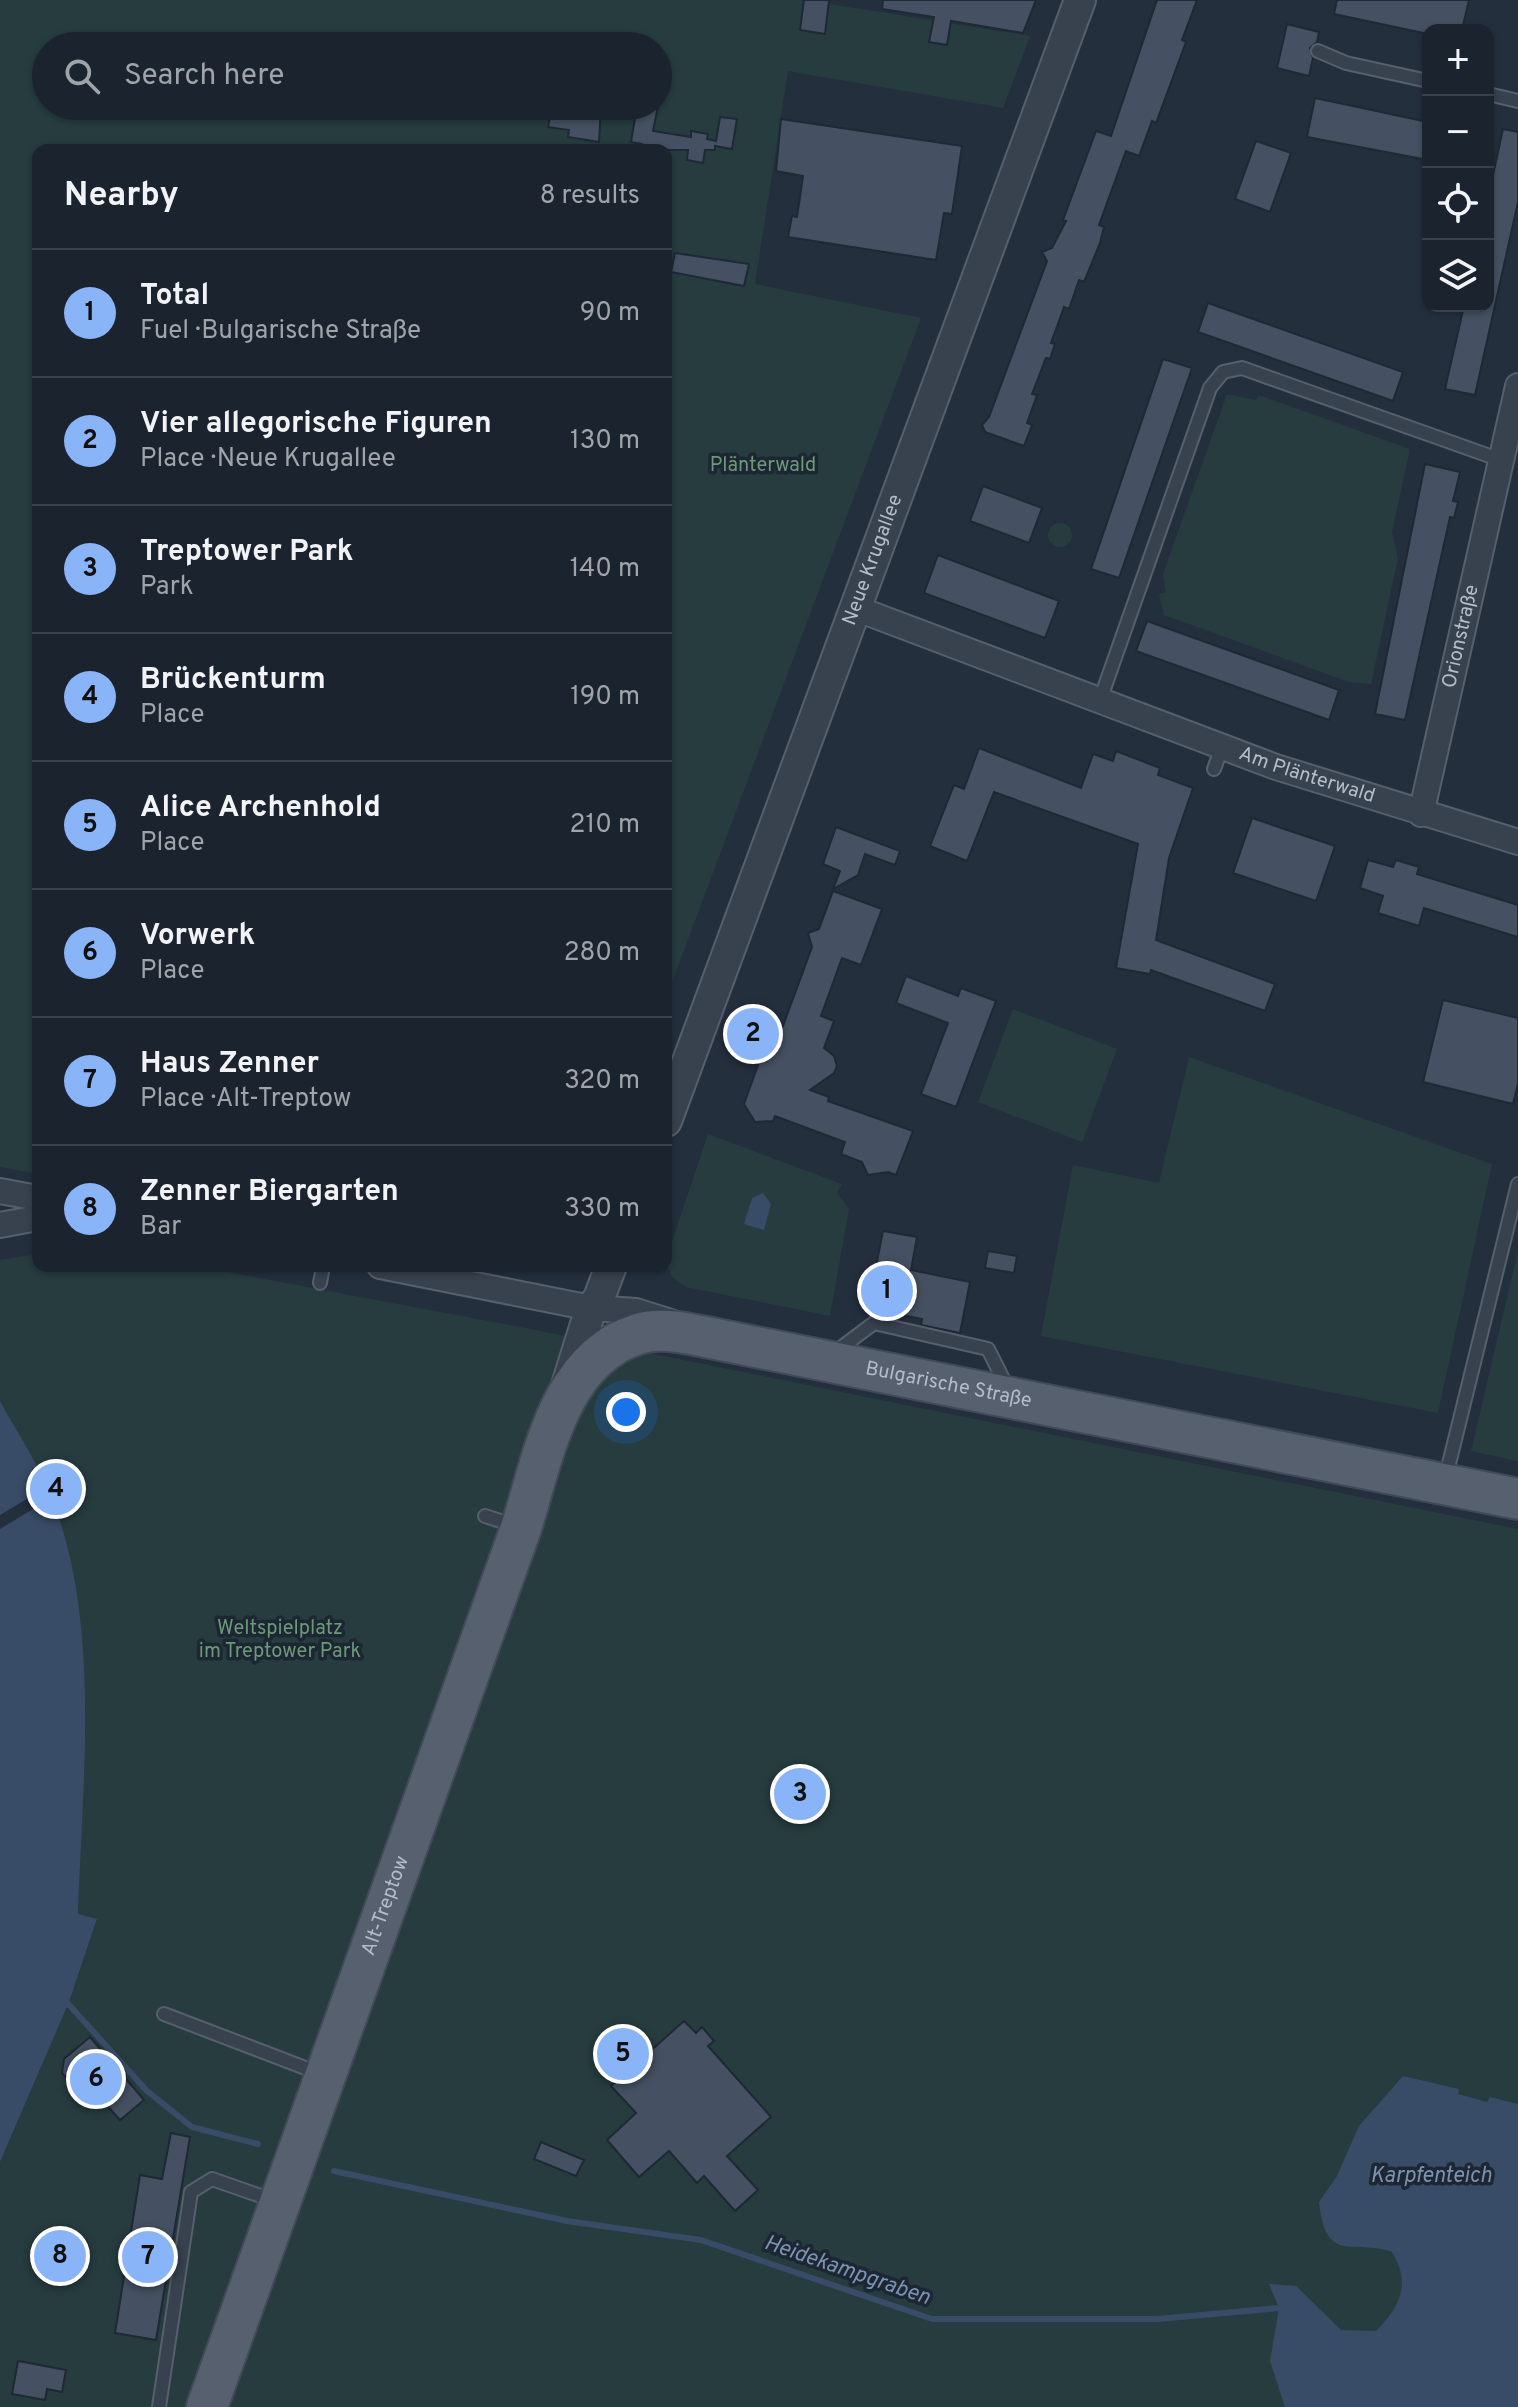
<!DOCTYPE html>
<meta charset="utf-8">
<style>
:root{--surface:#1b232e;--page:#242b36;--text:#f1f3f6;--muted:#a0a4aa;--line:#39404a;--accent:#8ab4f8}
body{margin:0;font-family:Overpass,sans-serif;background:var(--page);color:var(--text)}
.controls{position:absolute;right:24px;top:24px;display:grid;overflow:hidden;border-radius:16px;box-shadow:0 2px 6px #0004}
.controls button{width:72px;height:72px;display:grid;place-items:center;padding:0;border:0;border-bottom:2px solid var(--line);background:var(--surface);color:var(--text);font:40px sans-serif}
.you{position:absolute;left:626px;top:1412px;width:28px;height:28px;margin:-20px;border:6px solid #fff;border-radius:50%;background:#1a73e8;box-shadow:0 0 0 12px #1a73e833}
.badge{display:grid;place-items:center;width:52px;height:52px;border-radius:50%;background:var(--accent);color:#111;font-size:26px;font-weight:700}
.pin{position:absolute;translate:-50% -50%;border:4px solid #fff;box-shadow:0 2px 8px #0006}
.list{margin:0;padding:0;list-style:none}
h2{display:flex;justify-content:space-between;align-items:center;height:104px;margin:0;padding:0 32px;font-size:34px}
h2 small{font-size:26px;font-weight:400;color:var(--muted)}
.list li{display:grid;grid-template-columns:52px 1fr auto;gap:24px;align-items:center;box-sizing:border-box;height:128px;padding:0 32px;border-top:2px solid var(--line)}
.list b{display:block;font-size:30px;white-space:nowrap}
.list p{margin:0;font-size:26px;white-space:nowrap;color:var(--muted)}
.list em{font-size:26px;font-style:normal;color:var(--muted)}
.icon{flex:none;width:44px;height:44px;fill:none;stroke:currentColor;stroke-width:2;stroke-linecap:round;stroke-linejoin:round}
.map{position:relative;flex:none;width:1518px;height:2407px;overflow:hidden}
.search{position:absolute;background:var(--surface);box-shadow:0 2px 6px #0004;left:32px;top:32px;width:640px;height:88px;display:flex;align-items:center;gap:20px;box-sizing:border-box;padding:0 28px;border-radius:44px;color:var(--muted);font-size:30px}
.panel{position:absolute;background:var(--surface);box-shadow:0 2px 6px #0004;left:32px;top:144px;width:640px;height:1128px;border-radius:16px}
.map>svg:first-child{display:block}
.green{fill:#263c3f;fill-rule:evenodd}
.water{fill:#394c67}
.pier{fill:#242f3e}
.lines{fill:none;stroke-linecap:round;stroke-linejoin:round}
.stream{stroke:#394c67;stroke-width:6}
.building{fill:#455162;stroke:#1f2835;stroke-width:2}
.service-casing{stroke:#565f6c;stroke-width:16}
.minor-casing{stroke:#565f6c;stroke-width:28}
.tertiary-casing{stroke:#565f6c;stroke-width:34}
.primary-casing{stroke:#414a57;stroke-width:44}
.service{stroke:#38414e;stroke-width:12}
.minor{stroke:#38414e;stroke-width:24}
.tertiary{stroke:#38414e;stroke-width:30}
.primary{stroke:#56606e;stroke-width:40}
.labels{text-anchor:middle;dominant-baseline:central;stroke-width:7;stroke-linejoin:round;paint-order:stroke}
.park-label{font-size:20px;fill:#6b9a76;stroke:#1d2633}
.street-label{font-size:20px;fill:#b4bcc9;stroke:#1d2633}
.water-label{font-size:22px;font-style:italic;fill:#7c92b1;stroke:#1d2633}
</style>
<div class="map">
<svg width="1518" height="2407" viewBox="0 0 1518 2407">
<rect width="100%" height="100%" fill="#242f3e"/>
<path class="green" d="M0,0H804L1030,36L1003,108L788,71L755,284L921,318L666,998V150H38V1174L0,1167ZM46,46H658V106H46Z
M1227,394L1256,400L1259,395L1410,449L1392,532L1398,558L1371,684L1349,682L1164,615L1159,594L1166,592L1163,574Z
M1048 535a12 12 0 1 1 24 0a12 12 0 1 1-24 0Z
M1013,1009L1117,1049L1082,1142L978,1102Z
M1189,1057L1492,1164L1438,1413L1041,1336L1073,1165L1159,1183Z
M708,1134L842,1184L837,1193L849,1209L830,1316L686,1287L672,1277L666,1259Z
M1518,1251V1461L1471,1451Z
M38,1254V1266H196L531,1329L1518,1529V2407H0V2162L69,2002L97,1920L78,1915L84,1674L73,1575L54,1502L0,1401V1260Z"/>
<path class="water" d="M763,1193L771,1204L764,1230L744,1224L752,1198Z
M0,1401C18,1434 41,1468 54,1504C101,1629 82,1783 78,1914L97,1919L69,2002L0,2162Z
M1403,2076L1459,2089L1458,2094L1487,2102L1490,2097L1518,2104V2407H1285L1270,2361L1279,2308L1269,2284L1296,2286L1341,2330L1376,2331C1401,2306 1411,2283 1392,2252C1353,2238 1326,2266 1319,2202L1337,2176L1359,2126Z"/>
<path class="pier" d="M47,1487L53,1497L0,1529V1515Z"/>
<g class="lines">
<path class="stream" d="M62,1997L147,2091L192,2127L258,2144
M334,2171L567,2221L701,2240L932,2319H1158L1279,2308L1285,2313"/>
</g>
<path class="building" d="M804,0H829L825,34L800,30Z
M883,0H1036L1023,33L951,21L947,45L929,42L934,17L882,9Z
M1157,0H1197L1182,40L1186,42L1156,123L1152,121L1139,156L1126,151L1099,225L1104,227L1100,243L1084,282L1079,280L1069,309L1064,307L1051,343L1055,344L1050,359L1046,358L1032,394L1037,395L1027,423L1032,425L1024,446L985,432L982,425L989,417L1047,261L1042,252L1052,248L1066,221L1063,220L1096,131L1111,136Z
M1337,0H1469L1462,30H1428V34L1334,14Z
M1287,24L1319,32L1317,42L1310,48L1313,58L1309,76L1277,68Z
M1315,98L1428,122V160L1307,137Z
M552,106H601L599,142L568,137L569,130L548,127Z
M637,106H658L653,131L691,137V131L708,134L707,139L716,141L720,117L737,119L732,149L715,146V150H705L703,163L687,160L688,150H641L642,144L631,142Z
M781,119L962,146L952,214L944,213L936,260L788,237L792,216L797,217L803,176L776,171Z
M1503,129L1518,132V202L1475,395L1445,389L1464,306H1489L1488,198Z
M1256,141L1291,153L1270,212L1235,199Z
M675,253L749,264L744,286L671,272Z
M1208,303L1403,372L1393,401L1198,332Z
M1163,359L1192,368L1119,578L1091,569Z
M1425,464L1460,472L1453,501L1458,502L1454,518L1450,517L1405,720L1375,714Z
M983,486L1042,508L1029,543L970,521Z
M938,555L1059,601L1045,638L924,593Z
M1147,621L1339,690L1329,720L1136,651Z
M979,748L1081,788L1093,754L1113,761L1116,751L1160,768L1158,775L1193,788L1169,858L1156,940L1275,984L1265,1011L1151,970L1150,974L1116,968L1138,844L994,792L967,861L930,846L954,785L964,789Z
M1252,818L1335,846L1316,901L1233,873Z
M836,827L900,851L895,865L865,854L858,875L833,889L840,871L823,864Z
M1368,860L1393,867L1396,860L1419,867L1417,874L1518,905V937L1424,908L1419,926L1378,913L1383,896L1360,888Z
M833,891L882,909L861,965L842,958L821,1016L834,1021L824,1048L834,1056L837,1066L834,1073L810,1090L829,1097L828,1101L913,1131L896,1175L888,1172L868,1175L862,1162L841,1154L845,1142L775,1116L773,1121L755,1122L744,1104L762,1054L752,1044L753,1034L767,1028L780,1034L812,947L808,933L819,929Z
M906,976L958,996L961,988L996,1001L956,1107L921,1094L948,1023L896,1003Z
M1443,1000L1518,1018V1084L1513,1104L1423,1082Z
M883,1231L917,1237L911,1270L970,1282L960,1333L921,1325L922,1319L897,1314V1311L868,1306Z
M988,1251L1017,1256L1014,1273L985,1268Z
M684,2021L696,2033L702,2027L714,2041L708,2046L771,2117L727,2156L758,2190L735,2211L704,2176L697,2183L669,2151L639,2177L607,2140L636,2113L611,2086Z
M90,2037L144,2100L120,2120L85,2081L70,2082L62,2073L64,2059Z
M171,2133L190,2137L156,2340L115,2333L140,2175L162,2179Z
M541,2142L584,2160L576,2176L534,2159Z
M18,2361L66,2370L62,2392L47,2389L45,2400L12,2394Z"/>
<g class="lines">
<defs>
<path id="service" d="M1318,51L1346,63L1428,81
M1488,94L1518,101
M1099,703L1210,388L1223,372L1242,368L1501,460
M1214,769L1222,747
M320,1283L323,1266
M834,1353L874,1323L988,1349L1007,1387
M1445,1480L1518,1184
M485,1516L516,1526
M164,2014L321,2074
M159,2407L191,2192L212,2179L275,2201"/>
<g id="minor">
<path id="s1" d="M855,608L1276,767L1518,842"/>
<path id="s2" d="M1421,814L1518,386"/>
<path d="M0,1191L38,1198"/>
<path d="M0,1225L38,1218"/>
<path d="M380,1266L591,1308L636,1311L671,1322"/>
</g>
<g id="tertiary">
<path id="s3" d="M666,1121L1080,0"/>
<path d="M567,1385L591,1308L599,1298L611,1266"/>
</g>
<g id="primary">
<path id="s4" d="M207,2407L521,1528C543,1459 558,1359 638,1334C660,1327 684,1333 706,1337L1518,1499"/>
</g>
</defs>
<use href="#service" class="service-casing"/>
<use href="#minor" class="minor-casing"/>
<use href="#tertiary" class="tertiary-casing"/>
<use href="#primary" class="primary-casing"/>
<use href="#service" class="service"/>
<use href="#minor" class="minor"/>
<use href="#tertiary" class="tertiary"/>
<use href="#primary" class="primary"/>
</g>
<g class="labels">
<g class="park-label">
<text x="763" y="466">Plänterwald</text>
<text x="280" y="1629">Weltspielplatz<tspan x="280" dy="23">im Treptower Park</tspan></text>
</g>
<g class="street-label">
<text stroke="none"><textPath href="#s3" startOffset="598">Neue Krugallee</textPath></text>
<text stroke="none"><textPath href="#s2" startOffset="182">Orionstraße</textPath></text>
<text stroke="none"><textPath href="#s1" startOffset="482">Am Plänterwald</textPath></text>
<text stroke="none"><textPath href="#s4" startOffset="1486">Bulgarische Straße</textPath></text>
<text stroke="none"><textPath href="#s4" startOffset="532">Alt-Treptow</textPath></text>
</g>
<g class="water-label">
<text x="1431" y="2176">Karpfenteich</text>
<text transform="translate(847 2271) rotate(19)">Heidekampgraben</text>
</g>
</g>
</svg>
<div class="controls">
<button>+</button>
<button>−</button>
<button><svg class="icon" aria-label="locate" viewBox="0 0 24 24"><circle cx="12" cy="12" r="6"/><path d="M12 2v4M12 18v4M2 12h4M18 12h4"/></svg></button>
<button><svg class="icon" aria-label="layers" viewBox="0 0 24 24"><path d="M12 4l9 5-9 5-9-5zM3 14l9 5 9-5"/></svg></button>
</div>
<div class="you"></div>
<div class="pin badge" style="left:887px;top:1291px">1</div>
<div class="pin badge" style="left:753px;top:1034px">2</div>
<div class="pin badge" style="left:800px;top:1794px">3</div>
<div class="pin badge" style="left:56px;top:1489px">4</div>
<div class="pin badge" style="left:623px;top:2054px">5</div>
<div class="pin badge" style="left:96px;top:2079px">6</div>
<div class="pin badge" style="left:148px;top:2257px">7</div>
<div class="pin badge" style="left:60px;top:2256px">8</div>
<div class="search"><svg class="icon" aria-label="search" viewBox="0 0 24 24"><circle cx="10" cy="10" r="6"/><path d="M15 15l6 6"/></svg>Search here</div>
<section class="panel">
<h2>Nearby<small>8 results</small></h2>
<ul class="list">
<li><span class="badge">1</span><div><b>Total</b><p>Fuel · Bulgarische Straße</p></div><em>90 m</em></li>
<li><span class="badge">2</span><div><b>Vier allegorische Figuren</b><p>Place · Neue Krugallee</p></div><em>130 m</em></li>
<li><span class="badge">3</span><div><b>Treptower Park</b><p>Park</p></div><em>140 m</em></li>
<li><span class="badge">4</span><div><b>Brückenturm</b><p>Place</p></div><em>190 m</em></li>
<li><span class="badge">5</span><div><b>Alice Archenhold</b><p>Place</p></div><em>210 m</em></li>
<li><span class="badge">6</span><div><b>Vorwerk</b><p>Place</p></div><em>280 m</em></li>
<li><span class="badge">7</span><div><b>Haus Zenner</b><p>Place · Alt-Treptow</p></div><em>320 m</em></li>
<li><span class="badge">8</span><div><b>Zenner Biergarten</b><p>Bar</p></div><em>330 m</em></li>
</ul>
</section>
</div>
